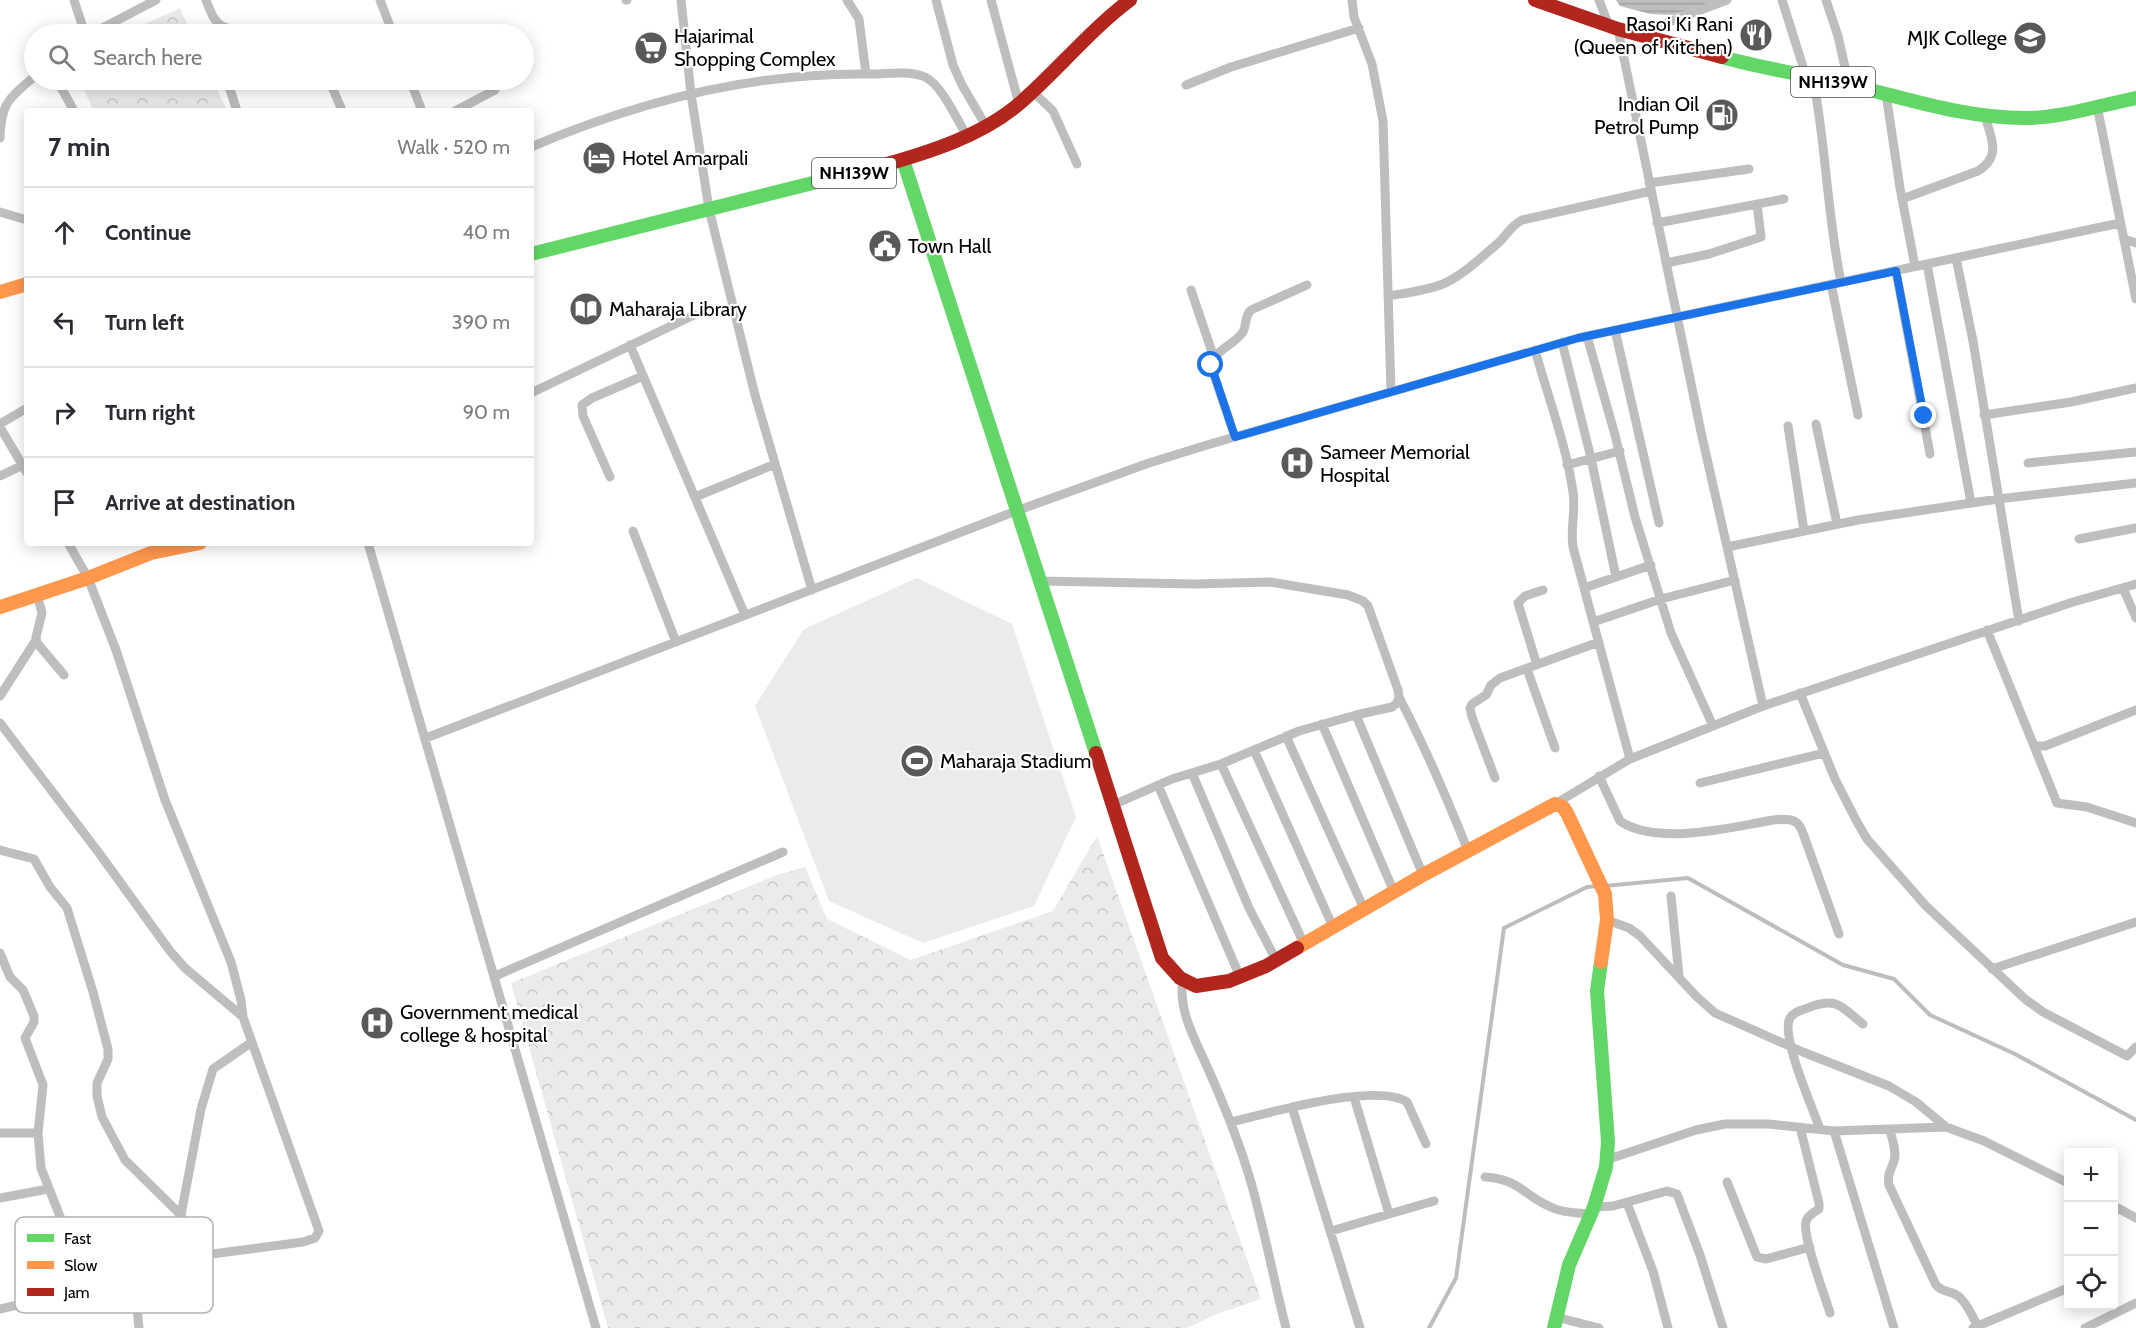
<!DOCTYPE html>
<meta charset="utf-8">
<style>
:root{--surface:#fff;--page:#f7f7f7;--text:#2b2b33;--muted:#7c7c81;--line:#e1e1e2}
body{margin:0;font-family:Cabin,sans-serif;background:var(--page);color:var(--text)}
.controls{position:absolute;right:18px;bottom:18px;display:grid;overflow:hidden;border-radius:6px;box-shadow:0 3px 15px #0003}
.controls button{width:54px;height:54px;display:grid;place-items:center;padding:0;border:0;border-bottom:2px solid var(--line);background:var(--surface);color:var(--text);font:30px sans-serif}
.stop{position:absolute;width:18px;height:18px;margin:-14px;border:4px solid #1a73e8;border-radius:50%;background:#fff}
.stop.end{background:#1a73e8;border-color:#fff;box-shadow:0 2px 6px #0008}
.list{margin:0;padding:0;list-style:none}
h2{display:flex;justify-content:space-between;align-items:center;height:78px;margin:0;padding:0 24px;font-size:26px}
h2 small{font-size:20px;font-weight:400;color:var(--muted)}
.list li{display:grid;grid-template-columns:39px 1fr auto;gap:18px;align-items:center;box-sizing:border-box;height:90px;padding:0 24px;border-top:2px solid var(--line)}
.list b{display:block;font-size:22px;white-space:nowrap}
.list em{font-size:20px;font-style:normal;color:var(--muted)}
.icon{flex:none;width:33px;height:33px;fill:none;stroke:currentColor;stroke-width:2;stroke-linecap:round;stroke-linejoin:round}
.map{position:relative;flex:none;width:2136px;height:1328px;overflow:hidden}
.search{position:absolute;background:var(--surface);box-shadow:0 3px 15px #0003;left:24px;top:24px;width:510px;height:66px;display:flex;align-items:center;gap:15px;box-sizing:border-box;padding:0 21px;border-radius:33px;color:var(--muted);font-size:22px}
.panel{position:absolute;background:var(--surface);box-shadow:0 3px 15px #0003;left:24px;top:108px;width:510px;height:438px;border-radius:6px}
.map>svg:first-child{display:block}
.grass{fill:#ebebeb}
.park{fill:url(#park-crowns)}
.water{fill:url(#water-rules)}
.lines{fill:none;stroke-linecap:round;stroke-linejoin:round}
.stream{stroke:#bdbdbd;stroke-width:4}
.street{stroke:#bebebe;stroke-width:9}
.fast{stroke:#63d668;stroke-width:14}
.slow{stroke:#ff974d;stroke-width:14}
.jam{stroke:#b3261e;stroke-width:14}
.route{stroke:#1a73e8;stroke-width:8}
.labels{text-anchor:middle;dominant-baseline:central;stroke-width:4.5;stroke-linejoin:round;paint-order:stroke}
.shield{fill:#fff;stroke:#4c4c4c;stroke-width:1.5}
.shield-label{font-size:18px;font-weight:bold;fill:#000}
.poi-label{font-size:20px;fill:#000;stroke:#fff;text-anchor:start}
.key{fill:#fff;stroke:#b2b2b2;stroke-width:1.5}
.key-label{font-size:16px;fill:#000}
</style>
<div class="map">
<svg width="2136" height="1328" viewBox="0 0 2136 1328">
<defs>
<pattern id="park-crowns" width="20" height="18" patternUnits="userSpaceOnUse" patternTransform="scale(1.5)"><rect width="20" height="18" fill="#ebebeb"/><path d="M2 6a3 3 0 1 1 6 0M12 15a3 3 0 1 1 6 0" fill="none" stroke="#c8c8c8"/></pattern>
<pattern id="water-rules" width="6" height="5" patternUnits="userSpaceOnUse" patternTransform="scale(1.5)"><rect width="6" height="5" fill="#bdbdbd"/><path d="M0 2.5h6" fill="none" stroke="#a1a1a1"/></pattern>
</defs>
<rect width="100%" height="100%" fill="#fff"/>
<path class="grass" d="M917,578L1012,624L1076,817L1034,906L923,943L829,901L755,706L804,629Z"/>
<path class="park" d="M180,8L192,34H123Z
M79,80H213L227,111H94Z
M1097,836L1261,1299L1217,1314L1187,1328H608L511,983L777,875L805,867L827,919L911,960L1053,911Z"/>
<path class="water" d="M1616,0H1718L1673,15L1650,14L1620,6Z"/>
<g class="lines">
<path class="stream" d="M1605,886L1688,878L1843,965L1894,979L1930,1015L2015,1054L2136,1120
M1429,1328L1456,1278L1504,928L1587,887L1598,886"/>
<path class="street" d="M74,0L85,34
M206,0C209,7 211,16 217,22C230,36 283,32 301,29L307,31L310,34
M380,0L393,34
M626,0H627
M681,0L691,94L709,209L755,395L812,590
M847,0L859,19L866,74
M936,0L953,65L962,85L986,126
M991,0L1019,104
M1352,0L1354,17L1372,64L1383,121L1391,392
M1599,0L1609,26
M1782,0L1806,76
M1826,0L1838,36L1849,85
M1618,29L1701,432L1763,706
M1640,33L1727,0
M91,34L156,0
M1813,78C1826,145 1827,214 1841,282
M57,80L74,111
M227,80L237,111
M329,80L341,108
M410,80L422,111
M1186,85L1231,67L1359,28
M1032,91L1053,111L1077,164
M1886,94L1900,188L1915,266
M2097,106L2136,299
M455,111L495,90
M0,138C1,103 9,98 34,77
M531,147C639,101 753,72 871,74C888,74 909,70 925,77C942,85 957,120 967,136
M1649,183L1749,169
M1902,199L1978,171C2002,156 1991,138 1985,116
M0,212L27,220
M1657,223L1784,199
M2124,239L2136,243
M1956,258L1973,341L2019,621
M1666,263L1709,254L1761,237L1757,204
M1927,264L1971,503
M1896,271L1930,454
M1831,284L1858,415
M1191,290L1214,358
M1388,296C1406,293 1425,291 1443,284C1462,276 1479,259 1496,245C1506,237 1510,226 1522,220L1651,191
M1615,330L1659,523
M1587,336L1615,435L1635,517L1671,633L1713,726
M1562,342L1591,458L1616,577
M630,345L745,615
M1535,350C1548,397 1566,444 1573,492C1576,511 1570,529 1573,547L1630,759
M531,393L694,315
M1984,415L2071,402L2136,388
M0,424L27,408
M1816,424L1837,524
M1788,426L1804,531
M0,427L27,473
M1235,437L1213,372C1208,351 1233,347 1243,332C1247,324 1244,317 1251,310L1307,285
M2028,463L2136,452
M1567,465L1620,451
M0,476L23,465
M610,477L583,416L582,405L592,398L643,376
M695,497L775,464
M633,531L676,642
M2079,539L2136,528
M368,543L596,1328
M1727,547L1858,520L1998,499L2136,483
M1040,581L1196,584L1270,582L1348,595L1363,601L1368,606L1398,690L1399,697L1397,703L1392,707L1356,715L1299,731L1221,764L1172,779L1113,805
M1584,588L1651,565
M2123,588L2136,618
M37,594L42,613L36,637L37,643L64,675
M1593,622L1661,599L1735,580
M1987,630L2034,746H2045L2136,710
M1537,665L1518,603L1525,596L1543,590
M1527,669L1555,748
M1800,693L1835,779L1857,822L1867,839L1926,906L2025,999L2043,1012L2127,1056L2136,1047
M0,696L36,640
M1399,697C1425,747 1447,798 1468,851
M1356,715L1423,875
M0,723L99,853L170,951L185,968L243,1017
M1322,724L1394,892
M1286,736L1364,909
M426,738L1016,511L1149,463L1207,445L1578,338L2120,223
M2034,746L2057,803L2087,807L2136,823
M1254,750L1333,927
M1221,764L1304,944
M1192,773L1249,908L1276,960
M1599,776L1620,821C1653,844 1720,830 1757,823C1767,821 1784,817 1794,821C1800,824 1802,830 1804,836L1839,934
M1495,778L1472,717L1470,708L1472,704L1486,695L1491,685L1500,678L1599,642
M1700,783L1824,753
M1158,785L1240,977
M1555,804L1630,759L1763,706L2073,602L2136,584
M0,850L34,859L50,887L67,908L93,992L108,1049V1059L97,1083V1096L102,1117L125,1160L181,1215L185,1225L191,1257
M1671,896L1679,976
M1607,920L1629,928L1640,936L1697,997L1715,1013L1803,1052L1889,1086L1916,1102L1946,1127
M0,953L10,977L23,990L34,1016V1022L25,1038L43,1085L38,1133L41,1168L86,1283
M1992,969L2136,922
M495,976L783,852
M1183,980C1178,1008 1193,1036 1205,1062C1223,1102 1240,1143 1252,1186C1265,1233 1274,1281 1286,1328
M1354,1097L1389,1214
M1292,1107L1360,1328
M1231,1122C1268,1113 1376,1082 1407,1102L1426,1144
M1800,1127L1819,1203V1209C1814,1212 1807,1216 1806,1222C1802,1236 1825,1296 1830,1313
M1820,1129C1813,1109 1780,1035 1790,1018C1794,1011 1804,1010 1810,1007C1839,997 1841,1007 1863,1024
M1890,1130C1892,1139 1897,1152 1894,1161C1891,1170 1887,1174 1889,1185L1936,1285C1943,1293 1950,1290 1958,1296C1967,1302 1972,1317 1978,1326
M1834,1131L1894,1328
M0,1133H38
M1606,1160L1696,1130L1725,1124H1769L1834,1131L1946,1127L1984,1141L2068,1183
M1485,1177C1521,1179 1524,1197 1553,1208C1564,1213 1578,1213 1590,1214
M1727,1182L1757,1257L1766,1259L1810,1247
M0,1198L48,1189
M1627,1203L1653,1271L1668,1328
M2114,1206L2136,1218
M1594,1207L1613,1206L1667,1191L1677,1194L1700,1255L1723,1328
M181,1215L201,1109L213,1069L252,1042
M1331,1231L1434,1201
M133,1268L139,1328
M0,1309L38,1300L114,1273L151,1262L303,1242L315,1238L319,1231L243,1017L241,1000L231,962L165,800L116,650L88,578L68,543
M1556,1317L1599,1328
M1973,1328L2068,1288
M2085,1328L2136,1303"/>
<path class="fast" d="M1722,57C1764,69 1808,75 1850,85C1909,99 1967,119 2029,118C2064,117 2101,105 2136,98
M903,160L1096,753
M531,254L880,166
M1554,1328L1569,1265L1594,1207L1606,1167L1608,1142L1597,991L1601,962"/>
<path class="slow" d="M0,292L27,284
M0,607L88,578L151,553L200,543
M1297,948L1423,875L1555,804L1563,807L1567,813L1605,894L1607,920L1601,962"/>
<path class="jam" d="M1535,0L1618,29L1722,57
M880,166C927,153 982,136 1020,103C1058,70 1090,30 1130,0
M1096,753L1162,958L1180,978L1196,986L1229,981L1266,966L1297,948"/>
</g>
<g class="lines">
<path class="route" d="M1211,365L1235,437L1578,338L1896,271L1924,416"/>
</g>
<defs>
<symbol id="restaurant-disc" viewBox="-11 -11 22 22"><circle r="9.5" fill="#595959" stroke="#fff"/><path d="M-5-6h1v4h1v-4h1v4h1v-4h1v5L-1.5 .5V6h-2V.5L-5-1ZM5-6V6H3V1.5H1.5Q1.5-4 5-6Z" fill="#fff"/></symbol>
<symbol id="university-disc" viewBox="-11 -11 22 22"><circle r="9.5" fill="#595959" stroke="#fff"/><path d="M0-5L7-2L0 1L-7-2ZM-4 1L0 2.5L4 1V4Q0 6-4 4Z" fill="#fff"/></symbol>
<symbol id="supermarket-disc" viewBox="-11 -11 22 22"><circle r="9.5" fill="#595959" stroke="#fff"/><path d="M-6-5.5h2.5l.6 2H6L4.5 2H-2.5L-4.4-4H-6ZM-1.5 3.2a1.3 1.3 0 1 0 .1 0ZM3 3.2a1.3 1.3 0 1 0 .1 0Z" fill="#fff"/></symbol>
<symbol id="fuel-disc" viewBox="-11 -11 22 22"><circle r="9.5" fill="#595959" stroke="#fff"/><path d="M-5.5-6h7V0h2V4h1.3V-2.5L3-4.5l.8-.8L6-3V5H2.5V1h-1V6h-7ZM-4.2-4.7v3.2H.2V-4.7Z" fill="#fff"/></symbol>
<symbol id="hotel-disc" viewBox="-11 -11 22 22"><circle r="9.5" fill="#595959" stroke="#fff"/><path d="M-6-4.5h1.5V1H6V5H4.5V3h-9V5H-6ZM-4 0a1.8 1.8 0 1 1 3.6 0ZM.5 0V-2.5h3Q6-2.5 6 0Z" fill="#fff"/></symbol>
<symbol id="civic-disc" viewBox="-11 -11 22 22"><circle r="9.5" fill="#595959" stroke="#fff"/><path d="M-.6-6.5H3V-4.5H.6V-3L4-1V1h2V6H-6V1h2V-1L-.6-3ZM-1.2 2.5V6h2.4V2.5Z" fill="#fff"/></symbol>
<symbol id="library-disc" viewBox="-11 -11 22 22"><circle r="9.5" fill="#595959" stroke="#fff"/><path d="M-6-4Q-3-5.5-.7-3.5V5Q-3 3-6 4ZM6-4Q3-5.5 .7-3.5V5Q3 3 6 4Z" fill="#fff"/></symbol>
<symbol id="hospital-disc" viewBox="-11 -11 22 22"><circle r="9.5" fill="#595959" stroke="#fff"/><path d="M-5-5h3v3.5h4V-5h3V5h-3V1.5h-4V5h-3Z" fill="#fff"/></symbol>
<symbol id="stadium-disc" viewBox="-11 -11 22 22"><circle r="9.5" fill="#595959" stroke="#fff"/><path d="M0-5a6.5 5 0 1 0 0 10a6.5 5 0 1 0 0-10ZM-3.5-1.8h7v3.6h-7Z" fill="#fff"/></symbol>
</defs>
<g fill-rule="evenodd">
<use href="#restaurant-disc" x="1737" y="16" width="38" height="38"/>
<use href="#university-disc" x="2011" y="19" width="38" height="38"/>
<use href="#supermarket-disc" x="632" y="29" width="38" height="38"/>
<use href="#fuel-disc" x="1703" y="96" width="38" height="38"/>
<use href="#hotel-disc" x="580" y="139" width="38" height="38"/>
<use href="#civic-disc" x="866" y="227" width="38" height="38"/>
<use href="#library-disc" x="567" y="290" width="38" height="38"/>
<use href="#hospital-disc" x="1278" y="444" width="38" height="38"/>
<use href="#stadium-disc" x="898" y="742" width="38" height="38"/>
<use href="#hospital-disc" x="358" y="1004" width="38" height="38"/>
</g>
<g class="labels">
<g class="shield">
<rect x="1791" y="67" width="84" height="30" rx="4.5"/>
<rect x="812" y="158" width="84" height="30" rx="4.5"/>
</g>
<g class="shield-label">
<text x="1833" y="82">NH139W</text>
<text x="854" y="173">NH139W</text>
</g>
<g class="poi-label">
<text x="1733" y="24" text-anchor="end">Rasoi Ki Rani<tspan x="1733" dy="23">(Queen of Kitchen)</tspan></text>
<text x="674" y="36">Hajarimal<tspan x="674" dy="23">Shopping Complex</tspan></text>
<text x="2007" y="38" text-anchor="end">MJK College</text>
<text x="1699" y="104" text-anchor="end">Indian Oil<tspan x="1699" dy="23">Petrol Pump</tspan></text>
<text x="622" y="158">Hotel Amarpali</text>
<text x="908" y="246">Town Hall</text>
<text x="609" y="309">Maharaja Library</text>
<text x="1320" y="452">Sameer Memorial<tspan x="1320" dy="23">Hospital</tspan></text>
<text x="940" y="761">Maharaja Stadium</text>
<text x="400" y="1012">Government medical<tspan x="400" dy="23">college &amp; hospital</tspan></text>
</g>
</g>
<rect x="15" y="1217" width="198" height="96" rx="9" class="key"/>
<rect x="27" y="1234" width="27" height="8" fill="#63d668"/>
<rect x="27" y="1261" width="27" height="8" fill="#ff974d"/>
<rect x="27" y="1288" width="27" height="8" fill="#b3261e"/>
<g class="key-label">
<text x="64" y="1244">Fast</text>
<text x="64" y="1271">Slow</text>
<text x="64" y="1298">Jam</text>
</g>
</svg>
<div class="controls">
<button>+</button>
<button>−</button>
<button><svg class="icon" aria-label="locate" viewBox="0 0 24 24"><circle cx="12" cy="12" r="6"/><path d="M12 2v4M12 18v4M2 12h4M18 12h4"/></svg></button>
</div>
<div class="stop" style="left:1211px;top:365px"></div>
<div class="stop end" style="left:1924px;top:416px"></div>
<div class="search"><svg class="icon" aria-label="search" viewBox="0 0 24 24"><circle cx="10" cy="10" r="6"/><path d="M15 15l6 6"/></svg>Search here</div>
<section class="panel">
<h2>7 min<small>Walk · 520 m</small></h2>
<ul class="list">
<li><svg class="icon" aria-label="ahead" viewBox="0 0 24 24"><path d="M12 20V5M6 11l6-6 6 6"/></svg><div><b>Continue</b></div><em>40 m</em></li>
<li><svg class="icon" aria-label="left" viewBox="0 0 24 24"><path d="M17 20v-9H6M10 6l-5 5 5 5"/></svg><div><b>Turn left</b></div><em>390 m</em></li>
<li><svg class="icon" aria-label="right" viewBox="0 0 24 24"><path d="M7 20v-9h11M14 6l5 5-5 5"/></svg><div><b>Turn right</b></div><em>90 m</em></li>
<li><svg class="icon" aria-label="arrive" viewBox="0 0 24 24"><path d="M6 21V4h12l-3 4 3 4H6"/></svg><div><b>Arrive at destination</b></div></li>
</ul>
</section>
</div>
